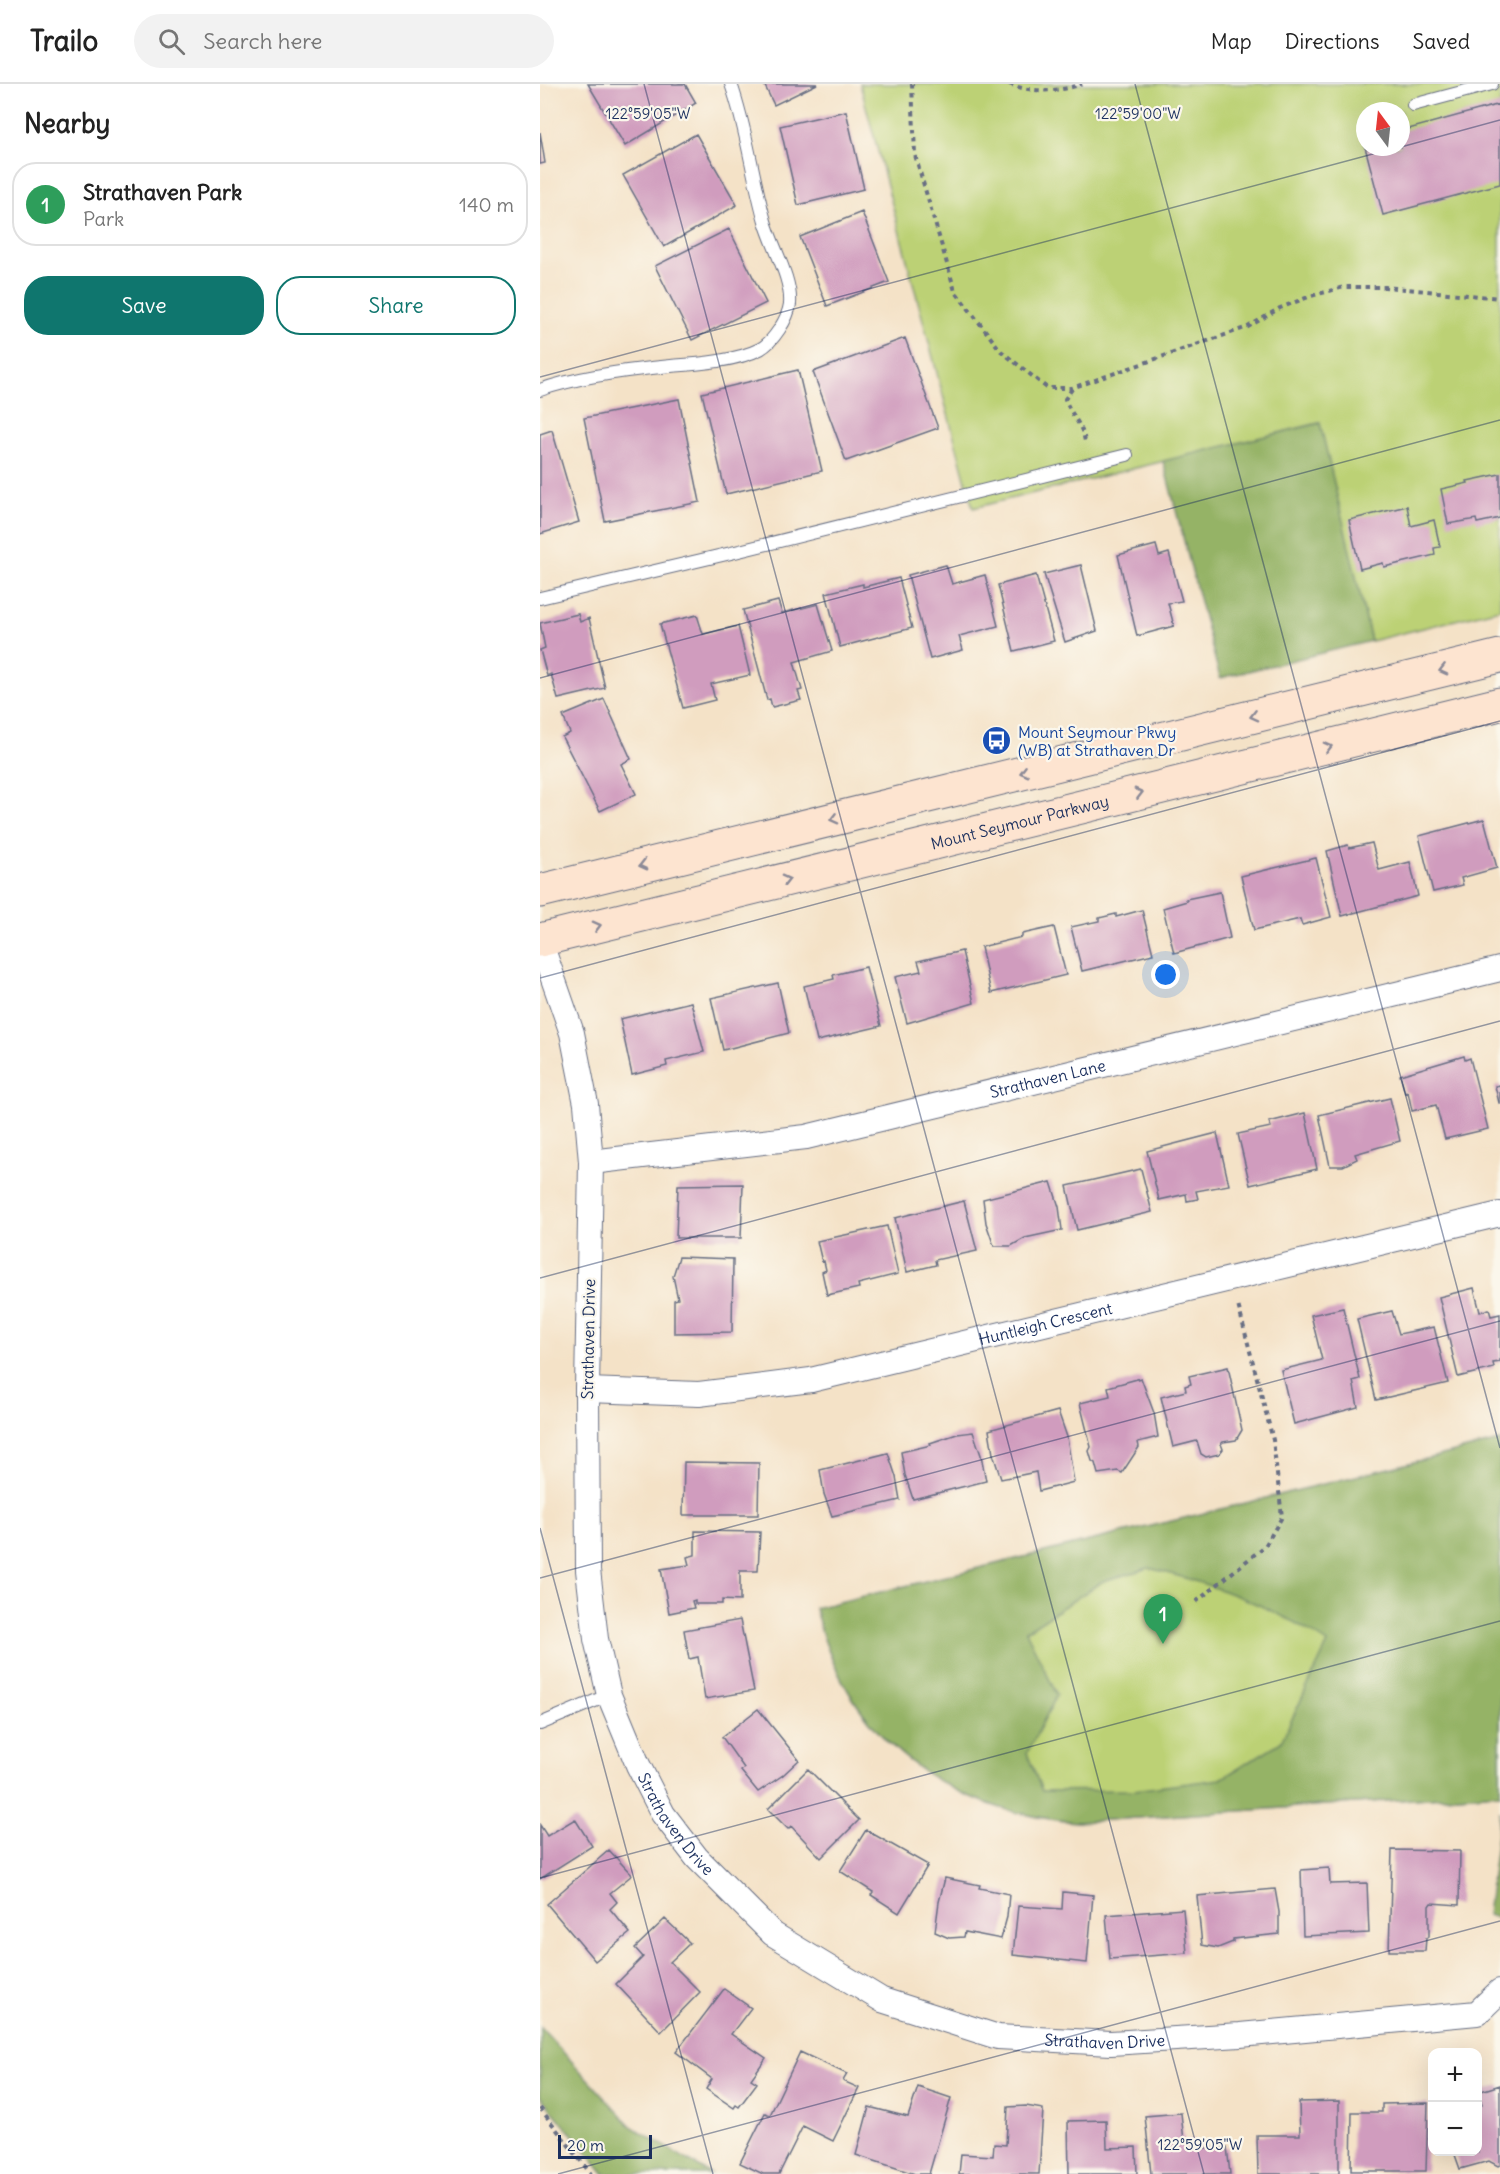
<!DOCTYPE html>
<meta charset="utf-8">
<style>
:root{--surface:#fff;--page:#f2f2f2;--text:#222;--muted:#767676;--line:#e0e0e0;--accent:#0f766e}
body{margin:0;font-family:Delius,sans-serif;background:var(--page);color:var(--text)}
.controls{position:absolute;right:18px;bottom:18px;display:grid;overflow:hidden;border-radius:12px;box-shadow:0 6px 24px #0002}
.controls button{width:54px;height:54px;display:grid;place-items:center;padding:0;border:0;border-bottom:2px solid var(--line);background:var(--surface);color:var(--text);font:30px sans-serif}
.compass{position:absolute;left:816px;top:18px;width:54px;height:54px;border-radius:50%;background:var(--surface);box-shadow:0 6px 24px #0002;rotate:345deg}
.scale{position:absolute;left:18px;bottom:15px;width:94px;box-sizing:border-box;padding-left:6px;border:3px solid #1b2f5e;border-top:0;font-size:16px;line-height:21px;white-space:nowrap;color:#1b2f5e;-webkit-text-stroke:4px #fbf7ec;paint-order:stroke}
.you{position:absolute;left:626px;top:891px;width:21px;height:21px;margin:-15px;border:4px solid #fff;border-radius:50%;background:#1a73e8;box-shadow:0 0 0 9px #1a73e833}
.badge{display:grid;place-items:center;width:39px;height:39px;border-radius:50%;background:var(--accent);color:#fff;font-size:20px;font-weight:700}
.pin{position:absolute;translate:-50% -50px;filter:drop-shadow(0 2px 3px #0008)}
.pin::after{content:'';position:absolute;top:32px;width:21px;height:18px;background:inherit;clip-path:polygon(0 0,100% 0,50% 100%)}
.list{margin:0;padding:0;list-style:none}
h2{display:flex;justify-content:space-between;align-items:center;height:78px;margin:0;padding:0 24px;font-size:26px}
h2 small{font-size:20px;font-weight:400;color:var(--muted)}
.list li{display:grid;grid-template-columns:39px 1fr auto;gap:18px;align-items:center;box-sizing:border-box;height:84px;margin:0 12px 12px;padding:0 12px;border:2px solid var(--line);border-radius:24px}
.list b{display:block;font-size:22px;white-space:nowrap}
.list p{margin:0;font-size:20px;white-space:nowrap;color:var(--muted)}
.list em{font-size:20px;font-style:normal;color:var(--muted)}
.actions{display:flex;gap:12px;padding:18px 24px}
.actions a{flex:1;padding:14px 0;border:2px solid var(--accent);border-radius:24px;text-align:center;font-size:21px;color:var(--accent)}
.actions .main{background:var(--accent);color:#fff}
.icon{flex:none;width:33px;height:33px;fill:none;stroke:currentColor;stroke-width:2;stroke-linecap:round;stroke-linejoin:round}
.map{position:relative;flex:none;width:960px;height:2090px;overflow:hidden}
header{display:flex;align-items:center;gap:36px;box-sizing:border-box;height:84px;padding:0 30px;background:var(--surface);border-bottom:2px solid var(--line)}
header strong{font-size:28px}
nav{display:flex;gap:33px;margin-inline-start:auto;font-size:21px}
.search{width:420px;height:54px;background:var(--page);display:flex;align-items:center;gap:15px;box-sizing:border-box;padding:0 21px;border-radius:33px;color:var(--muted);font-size:22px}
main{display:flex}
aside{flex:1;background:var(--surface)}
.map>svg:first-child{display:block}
.green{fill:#bcd174;stroke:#6c8069;stroke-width:1.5;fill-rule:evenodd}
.forest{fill:#95b366;stroke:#587162;stroke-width:1.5;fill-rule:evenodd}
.building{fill:#d09cbe}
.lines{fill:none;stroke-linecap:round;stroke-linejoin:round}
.service-casing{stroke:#676e83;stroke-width:14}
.minor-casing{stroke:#676e83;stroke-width:26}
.secondary-casing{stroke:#676e83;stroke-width:35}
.path{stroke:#676e83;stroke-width:4;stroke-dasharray:4.5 4.5;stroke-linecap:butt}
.service{stroke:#fff;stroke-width:12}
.minor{stroke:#fff;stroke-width:24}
.secondary{stroke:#fde4d0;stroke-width:33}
.oneway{stroke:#8c8a97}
.ticks{fill:none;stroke:#1b2f5e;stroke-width:1.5;stroke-opacity:0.45}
.labels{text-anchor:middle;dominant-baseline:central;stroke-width:4.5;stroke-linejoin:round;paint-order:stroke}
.transit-label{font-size:16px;fill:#164399;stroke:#fbf7ec;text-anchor:start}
.street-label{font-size:16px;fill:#1b2f5e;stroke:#fbf7ec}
.ticks-label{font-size:15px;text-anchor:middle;fill:#1b2f5e;stroke:#fbf7ec;stroke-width:4.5;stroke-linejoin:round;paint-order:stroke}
</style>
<header>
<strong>Trailo</strong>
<div class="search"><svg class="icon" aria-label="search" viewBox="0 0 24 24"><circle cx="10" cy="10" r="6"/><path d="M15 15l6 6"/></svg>Search here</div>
<nav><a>Map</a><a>Directions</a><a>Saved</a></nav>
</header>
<main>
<aside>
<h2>Nearby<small></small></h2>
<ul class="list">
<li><span class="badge" style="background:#2e9e5b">1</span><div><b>Strathaven Park</b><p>Park</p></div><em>140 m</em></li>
</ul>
<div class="actions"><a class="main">Save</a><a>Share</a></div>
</aside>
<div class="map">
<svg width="960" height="2090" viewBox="0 0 960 2090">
<rect width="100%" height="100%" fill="#fbf7ec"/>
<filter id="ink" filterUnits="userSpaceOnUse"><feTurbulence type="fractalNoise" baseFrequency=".0167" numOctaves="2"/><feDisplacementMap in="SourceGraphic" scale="12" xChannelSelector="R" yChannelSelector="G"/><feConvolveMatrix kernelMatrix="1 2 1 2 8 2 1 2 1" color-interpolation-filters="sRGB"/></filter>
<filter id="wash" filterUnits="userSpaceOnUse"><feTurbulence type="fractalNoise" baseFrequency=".008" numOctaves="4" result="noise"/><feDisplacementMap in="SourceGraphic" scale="24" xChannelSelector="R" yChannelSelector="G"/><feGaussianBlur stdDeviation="1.35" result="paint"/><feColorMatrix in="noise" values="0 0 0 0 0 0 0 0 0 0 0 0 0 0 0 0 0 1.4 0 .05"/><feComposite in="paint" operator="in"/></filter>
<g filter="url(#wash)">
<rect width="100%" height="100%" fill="#f4e2c7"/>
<path class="green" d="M320,0H960V525L831,557L779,339L433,424ZM825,27H861V63H825Z
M960,1357V1709L538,1738C405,1728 308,1655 275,1524Z"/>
<path class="forest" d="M780,339L831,557L680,594L623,377Z
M960,1357V1709L538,1738C406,1728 307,1655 275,1524ZM609,1484C672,1500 734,1522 788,1559L741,1658L681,1695L594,1706L502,1707L487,1669L517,1611L486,1547L563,1497Z
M960,1727V1835L947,1831Z
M0,1943L91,2042L171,2090H65L0,2012Z"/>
<g id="blocks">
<path class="building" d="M48,0H145L156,19L85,62Z
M224,0H277L234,21Z
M960,20V100L843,131L825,63H861V47Z
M306,27L324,105L258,121L240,42Z
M0,48L5,79L0,80Z
M156,50L197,121L124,163L83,91Z
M322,128L349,198L287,222L260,153Z
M189,145L226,219L152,256L115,182Z
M365,254L398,344L306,377L273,288Z
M258,286L282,387L186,410L162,309Z
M139,315L160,418L65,437L44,334Z
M12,346L39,438L0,450V350Z
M960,390V434L937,439L936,435L908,440L901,405L928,399L927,397Z
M867,422L871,442L894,436L900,463L894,464L895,471L844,483L843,479L820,485L809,436Z
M616,461L619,472L629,469L642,517L628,519L634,542L597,552L578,471Z
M406,481L412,500L445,491L458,542L419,552L423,566L390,575L368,491Z
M541,481L557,547L525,558L504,490Z
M496,491L514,557L474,567L458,501Z
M359,494L372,544L300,563L286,509L323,500V503Z
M238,517L242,529L278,520L292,567L254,578L262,606L258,607L261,616L232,623L230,615L227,616L203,526Z
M38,530L40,538L49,534L65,604L18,615L11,590L7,592L0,566L5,564L0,539Z
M157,531L163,550L198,542L210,591L171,600L175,616L143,624L120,540Z
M64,615L91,675L81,680L96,710L60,727L22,653L30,649L23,632Z
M944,735L957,784L921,794L923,801L893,808L879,752Z
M832,759L839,786L870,778L878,812L802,832L787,767L808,761L809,764Z
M776,774L791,833L762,841L760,835L714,846L701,792Z
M680,808L690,854L634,869L623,824L647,817L646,815Z
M602,826L613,870L542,887L531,843L559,837V834L576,830V833Z
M514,843L526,891L451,909L441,863L482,853V850Z
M422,867L434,919L367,939L355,893L381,887L378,877Z
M326,883L341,942L277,957L264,902L294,895L293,891Z
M238,899L249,949L183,966L171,914Z
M151,918L164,968L126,977L127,982L92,991L80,935Z
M924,972L925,976L930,974L948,1045L905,1055L896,1021L872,1027L868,1008L865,1009L860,991Z
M960,1001V1019H959L955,1002Z
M850,1014L860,1057L815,1070L817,1075L803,1082H790L779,1031Z
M765,1029L777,1085L710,1101L698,1050L731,1043L729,1038Z
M677,1049L689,1101L656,1107L658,1115L647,1117L646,1110L619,1116L607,1067Z
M601,1085L612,1128L537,1146L527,1102Z
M511,1098L519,1123L522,1146L485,1154L471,1162H454L446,1139L443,1115Z
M203,1100L201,1154H136L138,1101Z
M424,1117L437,1167L395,1176L396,1181L367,1188L355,1134Z
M347,1142L358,1190L318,1200L319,1204L287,1211L282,1188L286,1186L284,1177L282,1178L277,1157Z
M139,1173L193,1175L192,1248L134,1249V1216L138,1215L133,1192Z
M934,1204L940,1228L949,1225L951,1232L960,1230V1278L953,1279L954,1284L918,1293L899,1213Z
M803,1224L820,1295L813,1297L818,1323L754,1340L741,1286L782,1276L771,1231Z
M852,1227L859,1250L894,1243L908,1299L836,1316L817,1235Z
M688,1283L702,1346L696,1356L683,1358L681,1360L683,1365L679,1370L666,1373L661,1370L657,1357L633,1363L621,1313L646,1307L645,1302L651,1300L649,1292Z
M601,1294L614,1329L618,1353L598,1358L599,1363L582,1389L578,1387L558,1390L555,1379L552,1377L549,1367L551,1363L540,1319L570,1312L568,1303Z
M518,1327L527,1353L534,1398L499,1407L496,1388L461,1395L453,1370L449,1346Z
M433,1348L441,1371L446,1397L373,1415L365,1391L361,1368L391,1361L390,1359L417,1350Z
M348,1369L356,1393L360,1416L292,1432L284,1410L280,1386Z
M144,1378L219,1379L218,1431H143Z
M155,1447L220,1448L218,1487H200V1517L182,1516V1520H155V1516L152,1517L154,1524L129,1529L121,1485L149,1481L147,1473L155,1471Z
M200,1536L214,1607L165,1615L158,1573L149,1575L144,1546Z
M218,1625L259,1676L243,1691L218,1708L201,1687L204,1684L182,1653Z
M268,1685L319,1736L281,1774L251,1742L248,1745L228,1725Z
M35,1735L52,1762L0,1795V1741L7,1752Z
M326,1746L388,1781L359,1829L331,1811L333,1808L300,1787Z
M69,1766L92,1791L70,1809L77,1818L70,1825L90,1849L55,1877L7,1820Z
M852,1766L920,1767L919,1821L891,1819L889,1822V1853L886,1854L885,1867H849Z
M789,1784L790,1800L827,1799L829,1849L763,1852L761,1786Z
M405,1794L440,1801L439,1804L469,1810L467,1833L461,1855L425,1848L424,1853L409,1854L395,1848L399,1818Z
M735,1805L739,1828V1850L693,1855V1858L678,1864L662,1861L657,1812Z
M523,1808L553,1811L547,1879L473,1871L478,1822L522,1825Z
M643,1825L647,1869L570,1875L566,1831Z
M125,1835L150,1859L130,1878L160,1908L121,1948L76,1900L103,1873L95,1864Z
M184,1905L211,1924L191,1950L226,1974L211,1995L217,1999L199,2023L196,2021L194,2024L166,2005L172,1995L136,1968Z
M260,1968L307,1990L303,1997L319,2004L293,2057L263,2042L239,2090H223L200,2079L225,2029L230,2031Z
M960,2001V2081L958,2082L949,2077L920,2085L914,2068H938V2022L942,2020L938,2008Z
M378,2003L411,2014L389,2090H375L316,2071L329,2023L368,2033Z
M799,2017V2090H718L717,2051H760L759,2018Z
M888,2019L886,2087H811L812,2028H842V2020Z
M486,2022L503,2025L499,2090H419L421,2070L453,2072L454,2060L466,2061L468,2023Z
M641,2029L644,2057L655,2056L656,2065L687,2063L690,2090H611L605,2032Z
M566,2036L567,2064L596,2063L597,2090H529L528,2037Z"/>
</g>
</g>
<g filter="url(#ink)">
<use href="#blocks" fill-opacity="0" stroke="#676e83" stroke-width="1.5"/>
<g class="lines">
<defs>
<path id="service" d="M873,21L952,0
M0,306C39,292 89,286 131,282C156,280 197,277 220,265C233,258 248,235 250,220C252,195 232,162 225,137C212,92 207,45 191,0
M0,514L191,469L587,371
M0,1640L69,1611"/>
<g id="minor">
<path id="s1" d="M0,857L32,949L46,1020L51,1078L47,1306L48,1486L56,1555L69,1611L98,1681L123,1730L157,1774L233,1850L342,1916L458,1953L571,1959L700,1951L937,1929L960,1907"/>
<path id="s2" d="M51,1078L266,1053L960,885"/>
<path id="s3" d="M47,1306L159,1310L271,1296L960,1130"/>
</g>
<g id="secondary">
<path d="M0,807L960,572"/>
<path id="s4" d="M0,856L960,620"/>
</g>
</defs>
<use href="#service" class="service-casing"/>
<use href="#minor" class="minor-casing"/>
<use href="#secondary" class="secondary-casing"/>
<path class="path" d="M372,0L375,71L415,207L461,267L507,304H532L708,243L740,224L771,212L804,203H845L960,214
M469,0C492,9 519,8 542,0
M532,305L525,315C531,331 544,343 545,359
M656,1518L725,1462L742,1433L733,1356L698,1221
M0,2024L51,2090"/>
<use href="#service" class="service"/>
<use href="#minor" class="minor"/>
<use href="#secondary" class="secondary"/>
</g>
<defs><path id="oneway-chevron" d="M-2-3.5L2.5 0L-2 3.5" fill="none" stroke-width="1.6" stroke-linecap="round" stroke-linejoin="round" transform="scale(1.5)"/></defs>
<g class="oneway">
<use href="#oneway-chevron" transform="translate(903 586) rotate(166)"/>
<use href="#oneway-chevron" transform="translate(714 632) rotate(166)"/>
<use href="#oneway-chevron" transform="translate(788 663) rotate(-14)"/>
<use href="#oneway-chevron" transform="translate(484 688) rotate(166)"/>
<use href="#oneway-chevron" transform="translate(599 709) rotate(-14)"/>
<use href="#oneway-chevron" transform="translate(294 735) rotate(166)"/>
<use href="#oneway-chevron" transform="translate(103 781) rotate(166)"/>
<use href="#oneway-chevron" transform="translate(246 796) rotate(-14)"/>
<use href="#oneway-chevron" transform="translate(57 842) rotate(-14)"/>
</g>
</g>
<path class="ticks" d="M104,0L664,2090M595,0L960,1364M861,63L960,36M0,293L859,63M0,594L960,336M0,894L960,637M0,1194L960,937M0,1444L173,2090M0,1494L960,1237M0,1794L960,1537M18,2090L960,1837"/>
<defs>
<symbol id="bus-disc" viewBox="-11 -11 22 22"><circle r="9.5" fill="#1a4fb4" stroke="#fbf7ec"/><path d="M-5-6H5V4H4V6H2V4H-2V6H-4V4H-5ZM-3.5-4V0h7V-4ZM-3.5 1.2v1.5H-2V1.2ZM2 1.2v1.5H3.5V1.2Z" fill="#fff"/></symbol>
</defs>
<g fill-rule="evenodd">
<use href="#bus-disc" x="440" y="640" width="33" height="33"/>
</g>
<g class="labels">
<g class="transit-label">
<text x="478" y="648">Mount Seymour Pkwy<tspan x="478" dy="18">(WB) at Strathaven Dr</tspan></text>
</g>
<g class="street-label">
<text stroke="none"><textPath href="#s4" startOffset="494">Mount Seymour Parkway</textPath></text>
<text stroke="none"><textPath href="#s2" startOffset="465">Strathaven Lane</textPath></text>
<text stroke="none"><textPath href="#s3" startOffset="466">Huntleigh Crescent</textPath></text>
<text transform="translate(48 1255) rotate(-89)">Strathaven Drive</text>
<text stroke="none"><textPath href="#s1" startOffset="909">Strathaven Drive</textPath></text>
<text stroke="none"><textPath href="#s1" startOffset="1413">Strathaven Drive</textPath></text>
</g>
</g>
<g class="ticks-label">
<text x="108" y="35">122°59'05"W</text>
<text x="598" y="35">122°59'00"W</text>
<text x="660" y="2066">122°59'05"W</text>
</g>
</svg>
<div class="controls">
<button>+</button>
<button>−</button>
</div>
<svg class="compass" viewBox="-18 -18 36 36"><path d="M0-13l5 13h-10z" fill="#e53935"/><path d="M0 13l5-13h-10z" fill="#767676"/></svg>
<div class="scale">20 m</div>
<div class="you"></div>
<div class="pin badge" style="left:623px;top:1560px;background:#2e9e5b">1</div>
</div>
</main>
